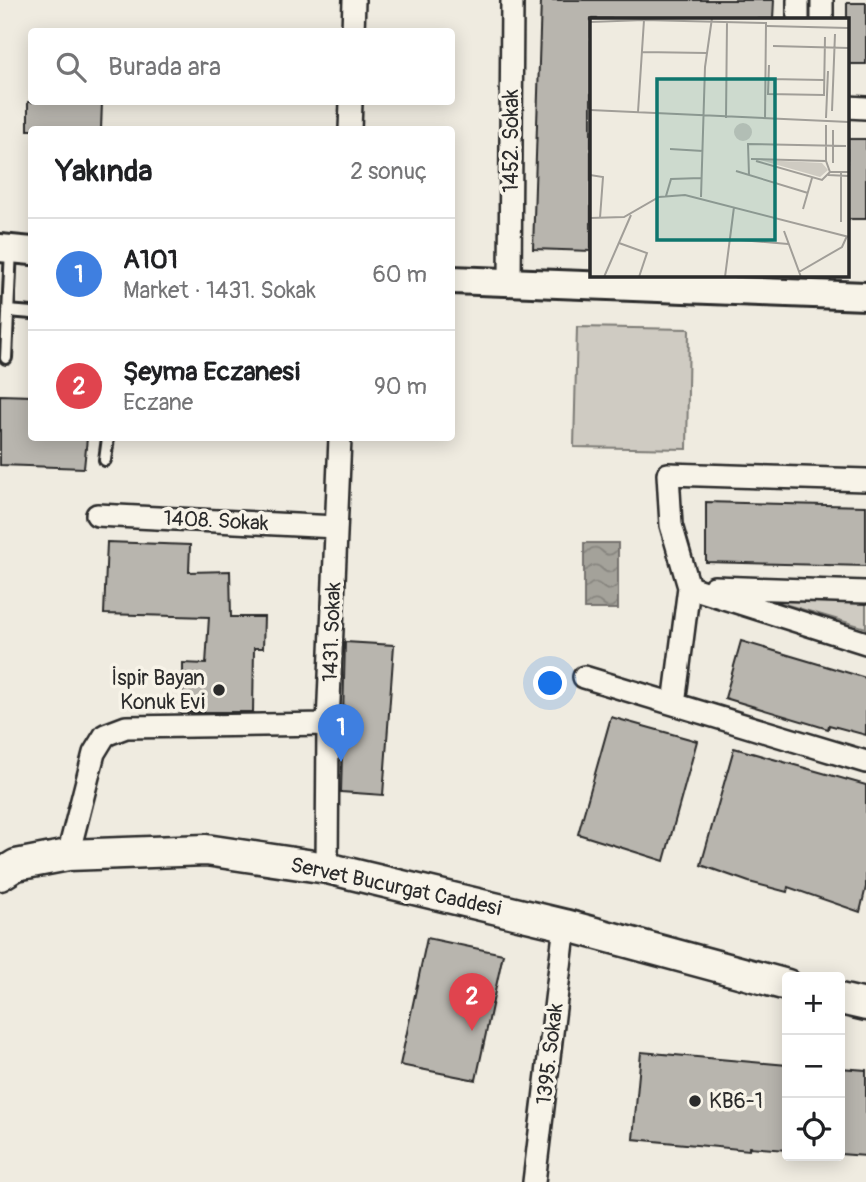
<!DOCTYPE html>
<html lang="tr">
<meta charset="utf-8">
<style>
:root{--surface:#fff;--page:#f2f2f2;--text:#202124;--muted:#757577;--line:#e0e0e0;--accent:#2b2b2b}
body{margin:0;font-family:Pangolin,sans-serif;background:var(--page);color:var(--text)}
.controls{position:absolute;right:21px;bottom:21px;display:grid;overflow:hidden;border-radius:7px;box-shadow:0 4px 18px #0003}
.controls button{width:63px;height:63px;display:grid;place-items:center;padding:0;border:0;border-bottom:2px solid var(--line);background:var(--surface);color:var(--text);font:35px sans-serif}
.you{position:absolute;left:551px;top:684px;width:24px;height:24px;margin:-18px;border:5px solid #fff;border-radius:50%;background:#1a73e8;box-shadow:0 0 0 10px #1a73e833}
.badge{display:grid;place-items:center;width:46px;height:46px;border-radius:50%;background:var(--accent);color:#fff;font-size:23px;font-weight:700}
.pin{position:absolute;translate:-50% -58px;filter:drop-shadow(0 2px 4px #0008)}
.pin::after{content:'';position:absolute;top:37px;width:24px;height:21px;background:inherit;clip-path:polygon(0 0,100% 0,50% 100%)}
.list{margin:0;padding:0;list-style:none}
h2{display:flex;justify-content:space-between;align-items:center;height:91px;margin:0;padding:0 28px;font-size:30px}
h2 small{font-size:23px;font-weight:400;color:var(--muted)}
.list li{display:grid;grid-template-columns:46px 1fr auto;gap:21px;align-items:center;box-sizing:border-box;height:112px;padding:0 28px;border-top:2px solid var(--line)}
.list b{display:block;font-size:26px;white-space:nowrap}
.list p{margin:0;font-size:23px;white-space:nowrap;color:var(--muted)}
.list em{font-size:23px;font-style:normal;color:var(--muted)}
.icon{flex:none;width:38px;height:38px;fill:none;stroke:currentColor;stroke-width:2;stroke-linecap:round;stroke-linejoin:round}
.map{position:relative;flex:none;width:866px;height:1182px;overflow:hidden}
.search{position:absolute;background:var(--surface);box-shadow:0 4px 18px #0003;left:28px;top:28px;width:427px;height:77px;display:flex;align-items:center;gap:18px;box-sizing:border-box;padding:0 24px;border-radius:7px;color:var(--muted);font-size:26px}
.panel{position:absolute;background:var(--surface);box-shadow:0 4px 18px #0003;left:28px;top:126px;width:427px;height:315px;border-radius:7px}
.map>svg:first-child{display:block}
.park{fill:#cfcbc2;stroke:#7d7b76;stroke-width:2}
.water{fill:url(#water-waves);stroke:#74726e;stroke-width:2}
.building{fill:#b8b5ae;stroke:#2b2b2b;stroke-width:2}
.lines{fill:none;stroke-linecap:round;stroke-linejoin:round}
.service-casing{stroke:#2b2b2b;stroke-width:16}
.minor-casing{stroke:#2b2b2b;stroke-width:26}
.tertiary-casing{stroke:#2b2b2b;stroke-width:32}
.secondary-casing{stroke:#2b2b2b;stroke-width:35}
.service{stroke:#f7f3e8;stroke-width:10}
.minor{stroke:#f7f3e8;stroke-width:21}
.tertiary{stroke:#f7f3e8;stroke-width:26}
.secondary{stroke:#f7f3e8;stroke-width:30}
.poi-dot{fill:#2b2b2b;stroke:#f7f3e8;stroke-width:2.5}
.labels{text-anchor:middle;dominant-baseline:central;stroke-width:7;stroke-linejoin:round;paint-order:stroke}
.street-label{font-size:21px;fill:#2b2b2b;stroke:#f7f3e8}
.poi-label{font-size:21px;fill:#2b2b2b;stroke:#f7f3e8;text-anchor:end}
.inset-road{fill:none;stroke:#a19e98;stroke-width:2}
.view{fill:#0f766e;fill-opacity:0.15;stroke:#0f766e;stroke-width:3.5}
.inset-edge{fill:none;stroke:#2b2b2b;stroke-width:3.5}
</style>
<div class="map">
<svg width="866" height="1182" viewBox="0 0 866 1182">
<defs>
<pattern id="water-waves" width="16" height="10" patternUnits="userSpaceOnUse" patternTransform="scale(1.75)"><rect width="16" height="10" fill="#a4a29a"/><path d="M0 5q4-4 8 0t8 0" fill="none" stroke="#86847e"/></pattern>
</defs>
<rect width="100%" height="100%" fill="#efebe0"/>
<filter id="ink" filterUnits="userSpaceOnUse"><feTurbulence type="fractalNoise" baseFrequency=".0143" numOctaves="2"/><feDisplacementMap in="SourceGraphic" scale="14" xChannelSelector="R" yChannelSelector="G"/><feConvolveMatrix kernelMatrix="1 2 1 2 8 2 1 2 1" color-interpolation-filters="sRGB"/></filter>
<g filter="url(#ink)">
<path class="park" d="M577,327L689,329L687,449L574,447Z
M757,596L866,601V628Z"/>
<path class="water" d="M584,543H618V609H584Z"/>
<path class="building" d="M541,0H774L773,19H591V251L533,249Z
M847,3H866V64H847Z
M28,102H102L101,130H28Z
M847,139H866V219H847Z
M0,395L32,396V438H87L84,468L0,465Z
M706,502L866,506V566L706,562Z
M107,542L190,545L189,572L230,571L231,617H264L263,648H254L253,712H183V663L206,664L209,617L104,614Z
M741,641L866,678V735L829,725L828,729L725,698Z
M345,642L394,645L383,795L341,792Z
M611,717L697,741L664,861L578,834Z
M734,748L866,785V887L860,912L788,887L787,892L749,882L701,865Z
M427,938L503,954L476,1080L400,1065Z
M641,1052L787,1065V1150L749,1147V1150L633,1139Z
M840,1068L866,1070V1156L840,1154Z"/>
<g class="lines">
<defs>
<path id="service" d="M8,311L32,313
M6,358L11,249
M105,460L108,438"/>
<path id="minor" d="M798,19V0
M822,19V0
M353,32L354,0
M847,107L866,108
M350,130L351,102
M510,282L512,0
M97,515L336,527
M689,587L866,643
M714,587L866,592
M584,677L866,762
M674,704L689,587L671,525L668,474L866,480
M68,855L94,753L105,735L126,727L328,724
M327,868L328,724L340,438
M534,1182L565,925"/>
<path id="tertiary" d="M0,248L32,251
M452,280L866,296"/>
<path id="secondary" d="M0,875L16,865L68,855L206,850L327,868L360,876L565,925L787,985
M840,999L866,1005"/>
</defs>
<use href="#service" class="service-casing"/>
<use href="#minor" class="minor-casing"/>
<use href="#tertiary" class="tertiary-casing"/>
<use href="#secondary" class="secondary-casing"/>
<use href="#service" class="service"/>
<use href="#minor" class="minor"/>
<use href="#tertiary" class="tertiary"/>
<use href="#secondary" class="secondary"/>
</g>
</g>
<g class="poi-dot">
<circle cx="219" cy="690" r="7"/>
<circle cx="695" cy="1101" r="7"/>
</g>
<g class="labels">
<g class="street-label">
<text transform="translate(511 141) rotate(-90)">1452. Sokak</text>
<text transform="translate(216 521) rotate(3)">1408. Sokak</text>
<text transform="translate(332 632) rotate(-88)">1431. Sokak</text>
<text transform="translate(396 887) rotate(12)">Servet Bucurgat Caddesi</text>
<text transform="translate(550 1054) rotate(-83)">1395. Sokak</text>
</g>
<g class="poi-label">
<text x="205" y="678">İspir Bayan<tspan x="205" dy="24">Konuk Evi</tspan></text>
<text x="709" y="1101" text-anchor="start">KB6-1</text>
</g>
</g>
<g transform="translate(590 18)">
<rect width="259" height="259" fill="#efebe0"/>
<path d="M144 114a9 9 0 1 1 18 0a9 9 0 1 1-18 0ZM170,142L232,145L238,152L230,159Z" fill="#cfcbc2"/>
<path class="inset-road" d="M54,2L176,5L175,101M0,4L54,2L48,94M177,8L259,10M183,28L259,30M52,34L117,35M179,47L178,76L234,77L235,19M179,61L234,62M0,92L259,104M242,93L245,16M136,100L137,4M236,100L238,53M80,131L113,133M161,141L236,143L240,154H259M166,143L232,162L240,154M236,143V107M243,145V112M146,153L218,175M251,154V204M0,157L13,159L10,200M159,157L158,126L256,128M238,157L259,158M76,178L81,161L111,160M111,179L115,49L122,0M213,191L222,160M0,200L34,199L69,179L95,177L259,219M194,213L211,259M150,222L198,226M29,225L57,235L49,259M209,254L252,229L257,218M14,259L41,197M135,259L144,189"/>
<path class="view" d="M67,61H185V222H67Z"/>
<rect width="259" height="259" class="inset-edge"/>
</g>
</svg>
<div class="controls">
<button>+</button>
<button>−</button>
<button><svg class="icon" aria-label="locate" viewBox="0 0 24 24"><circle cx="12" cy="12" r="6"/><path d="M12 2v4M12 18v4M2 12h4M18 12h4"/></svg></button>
</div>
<div class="you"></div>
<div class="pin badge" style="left:341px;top:762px;background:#3f7fe0">1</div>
<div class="pin badge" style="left:472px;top:1031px;background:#e0444e">2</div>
<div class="search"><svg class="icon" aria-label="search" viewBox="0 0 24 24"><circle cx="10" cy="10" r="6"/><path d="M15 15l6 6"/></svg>Burada ara</div>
<section class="panel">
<h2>Yakında<small>2 sonuç</small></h2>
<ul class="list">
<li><span class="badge" style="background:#3f7fe0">1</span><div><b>A101</b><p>Market · 1431. Sokak</p></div><em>60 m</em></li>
<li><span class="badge" style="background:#e0444e">2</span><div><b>Şeyma Eczanesi</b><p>Eczane</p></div><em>90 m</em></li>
</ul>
</section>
</div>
